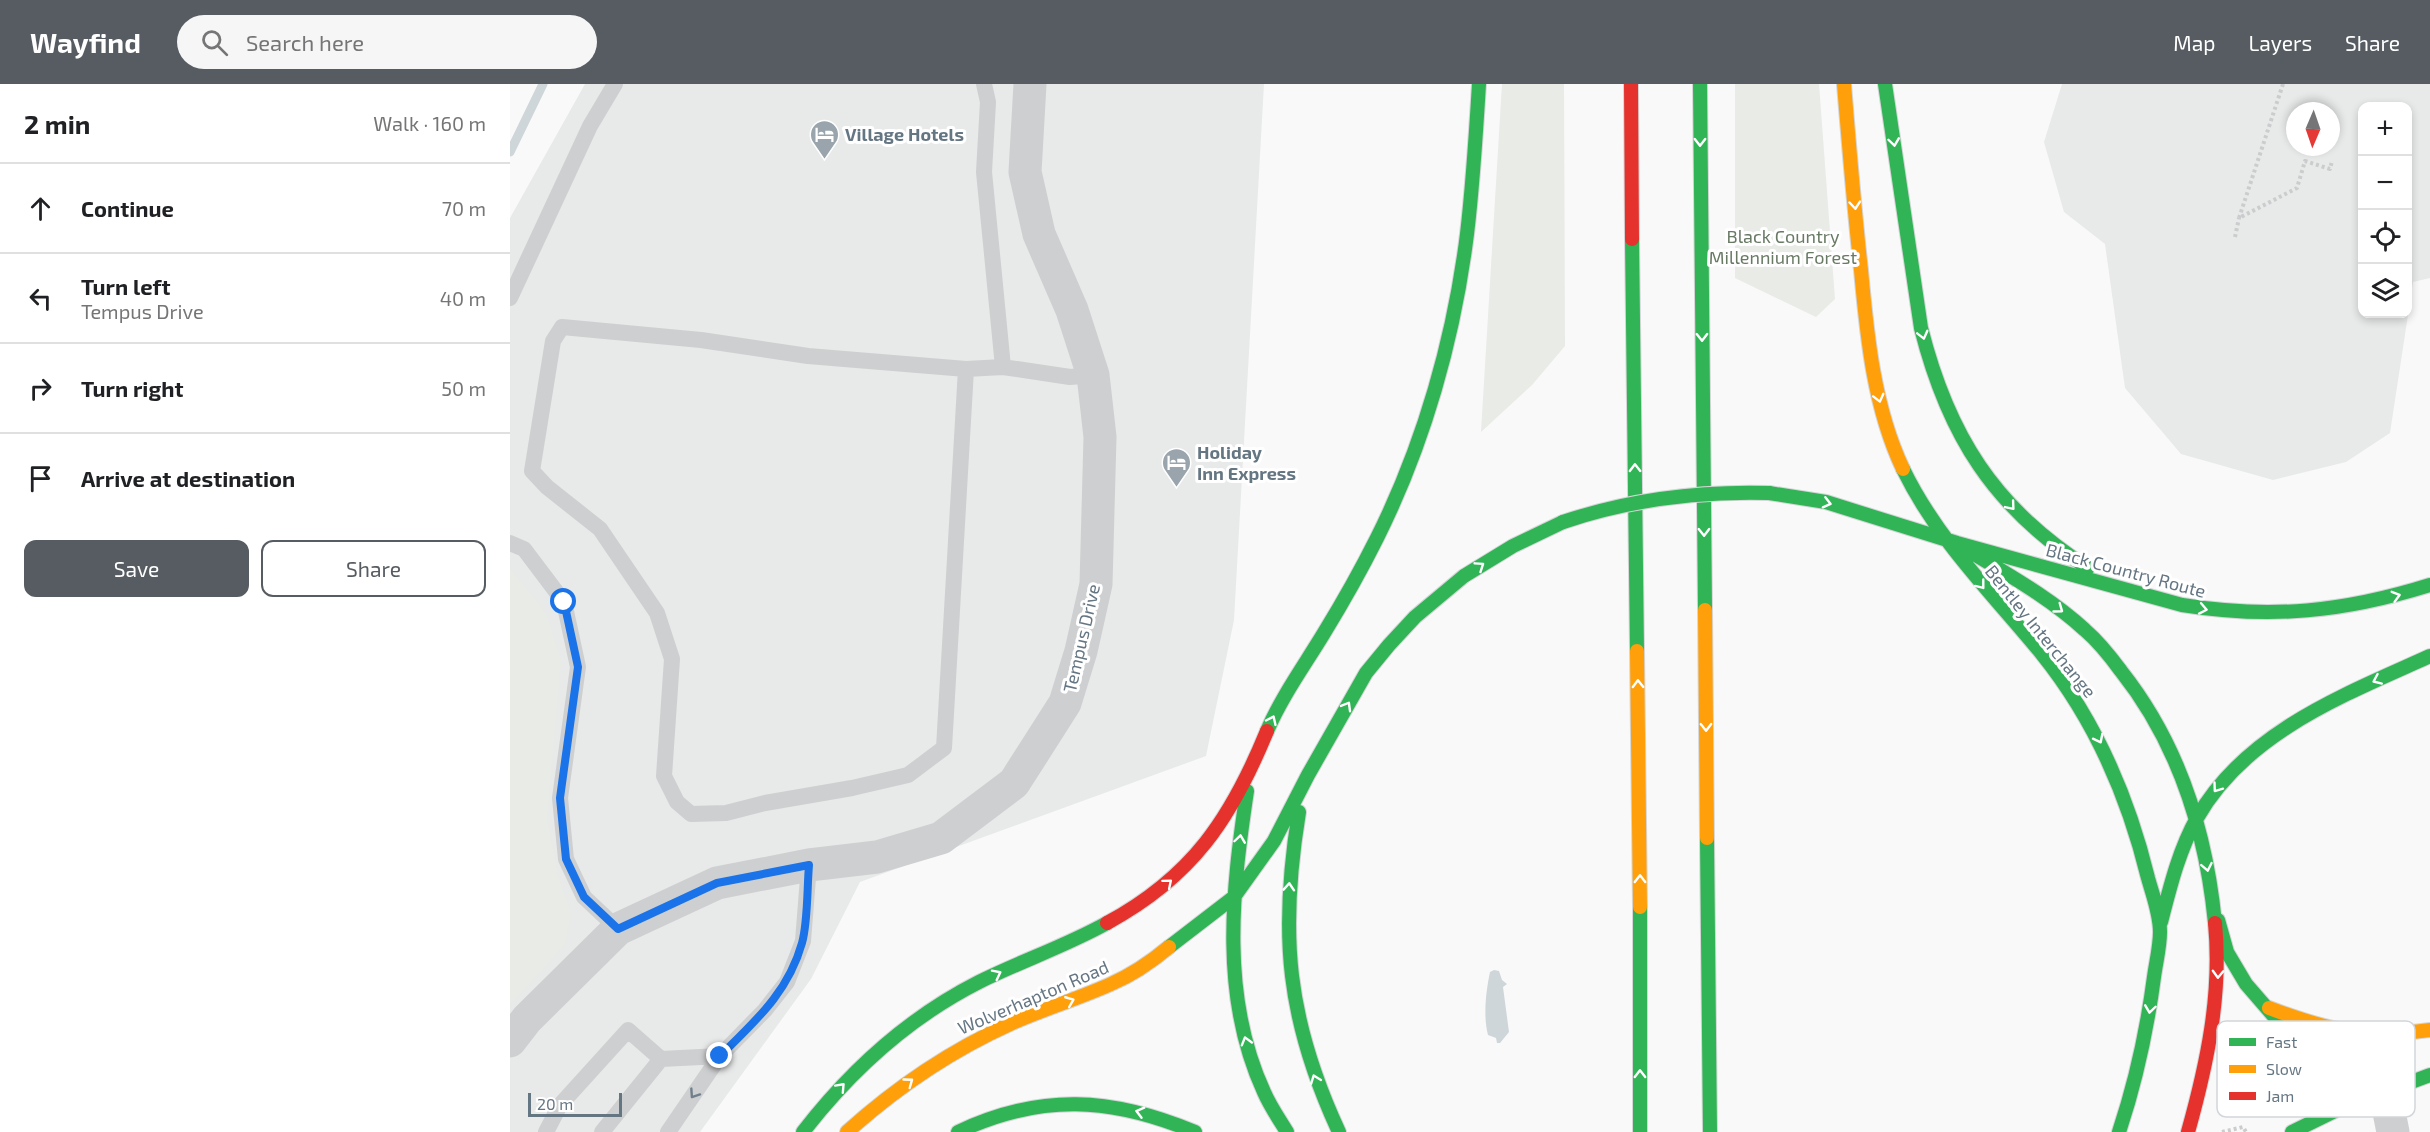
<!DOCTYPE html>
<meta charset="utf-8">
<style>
:root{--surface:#fff;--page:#f6f6f6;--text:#202124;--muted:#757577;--line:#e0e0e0;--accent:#565c61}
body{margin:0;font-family:"Exo 2",sans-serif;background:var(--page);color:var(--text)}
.controls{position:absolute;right:18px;top:18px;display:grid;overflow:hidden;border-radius:12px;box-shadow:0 3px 9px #0003}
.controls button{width:54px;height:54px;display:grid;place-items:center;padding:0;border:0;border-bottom:2px solid var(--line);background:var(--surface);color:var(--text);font:30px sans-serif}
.compass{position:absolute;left:1776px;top:18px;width:54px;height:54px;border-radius:50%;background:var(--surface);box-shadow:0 3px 9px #0003;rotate:182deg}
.scale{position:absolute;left:18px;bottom:15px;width:94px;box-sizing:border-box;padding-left:6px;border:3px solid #657683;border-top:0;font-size:16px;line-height:21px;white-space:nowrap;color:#657683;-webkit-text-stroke:4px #fff;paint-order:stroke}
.stop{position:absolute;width:18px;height:18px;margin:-14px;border:4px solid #1a73e8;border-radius:50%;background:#fff}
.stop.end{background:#1a73e8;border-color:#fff;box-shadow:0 2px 6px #0008}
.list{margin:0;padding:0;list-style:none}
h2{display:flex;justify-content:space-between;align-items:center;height:78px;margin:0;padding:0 24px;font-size:26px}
h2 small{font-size:20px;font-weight:400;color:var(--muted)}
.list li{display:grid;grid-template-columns:39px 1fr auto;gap:18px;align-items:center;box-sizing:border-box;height:90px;padding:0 24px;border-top:2px solid var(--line)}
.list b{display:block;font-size:22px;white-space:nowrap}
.list p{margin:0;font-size:20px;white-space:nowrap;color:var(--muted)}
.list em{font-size:20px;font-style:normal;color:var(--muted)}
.actions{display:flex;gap:12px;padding:18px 24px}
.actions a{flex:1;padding:14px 0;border:2px solid var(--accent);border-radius:12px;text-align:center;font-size:21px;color:var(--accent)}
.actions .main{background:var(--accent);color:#fff}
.icon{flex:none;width:33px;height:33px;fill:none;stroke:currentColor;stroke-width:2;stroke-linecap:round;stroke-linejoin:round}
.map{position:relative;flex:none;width:1920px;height:1048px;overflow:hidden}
header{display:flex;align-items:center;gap:36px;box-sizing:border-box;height:84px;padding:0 30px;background:var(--accent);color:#fff}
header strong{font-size:28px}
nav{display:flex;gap:33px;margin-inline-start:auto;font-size:21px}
.search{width:420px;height:54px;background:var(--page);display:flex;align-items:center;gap:15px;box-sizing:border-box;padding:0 21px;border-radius:33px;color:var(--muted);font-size:22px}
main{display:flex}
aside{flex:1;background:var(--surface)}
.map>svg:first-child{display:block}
.built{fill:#e8e9e9;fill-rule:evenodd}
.green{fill:#e8ebe6}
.water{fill:#ced6d9}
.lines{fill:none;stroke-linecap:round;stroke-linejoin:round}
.stream{stroke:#ced6d9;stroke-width:9}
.fast-casing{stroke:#d5d6d7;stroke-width:16}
.slow-casing{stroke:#d5d6d7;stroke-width:16}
.jam-casing{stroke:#d5d6d7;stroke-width:16}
.path{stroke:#cbcccd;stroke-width:4;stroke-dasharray:3 3;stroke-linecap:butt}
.lane{stroke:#cecfd0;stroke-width:16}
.street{stroke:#cecfd0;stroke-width:33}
.fast{stroke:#30b455;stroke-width:14}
.slow{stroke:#ff9f0a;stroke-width:14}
.jam{stroke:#e5322d;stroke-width:14}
.fast-bridge-casing{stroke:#d5d6d6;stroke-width:16;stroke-linecap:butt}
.fast-bridge{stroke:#30b455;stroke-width:14}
.oneway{stroke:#fff}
.oneway2{stroke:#707f8b}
.route{stroke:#1a73e8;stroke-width:8}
.labels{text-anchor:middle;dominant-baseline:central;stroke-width:6;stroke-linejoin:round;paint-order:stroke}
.poi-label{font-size:18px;font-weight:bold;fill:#657683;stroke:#fff;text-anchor:start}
.park-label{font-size:18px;fill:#687a64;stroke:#fff}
.street-label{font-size:18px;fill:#657683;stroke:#fff}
.key{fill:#fff;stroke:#d1d6da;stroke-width:1.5}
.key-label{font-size:16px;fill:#657683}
</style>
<header>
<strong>Wayfind</strong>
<div class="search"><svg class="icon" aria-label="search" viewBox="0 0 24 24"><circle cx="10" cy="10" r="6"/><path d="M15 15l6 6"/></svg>Search here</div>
<nav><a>Map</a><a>Layers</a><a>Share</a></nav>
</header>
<main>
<aside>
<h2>2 min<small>Walk · 160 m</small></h2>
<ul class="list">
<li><svg class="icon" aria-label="ahead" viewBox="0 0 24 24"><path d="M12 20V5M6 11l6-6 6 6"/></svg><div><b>Continue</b></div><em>70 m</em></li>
<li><svg class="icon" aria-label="left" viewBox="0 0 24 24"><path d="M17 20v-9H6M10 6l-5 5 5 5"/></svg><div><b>Turn left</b><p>Tempus Drive</p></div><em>40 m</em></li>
<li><svg class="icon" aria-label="right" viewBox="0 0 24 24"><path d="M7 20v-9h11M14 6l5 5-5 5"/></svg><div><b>Turn right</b></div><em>50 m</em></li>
<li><svg class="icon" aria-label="arrive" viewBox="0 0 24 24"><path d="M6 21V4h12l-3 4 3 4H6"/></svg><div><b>Arrive at destination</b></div></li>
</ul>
<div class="actions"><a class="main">Save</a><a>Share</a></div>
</aside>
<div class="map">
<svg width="1920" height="1048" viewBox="0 0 1920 1048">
<rect width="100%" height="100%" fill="#f9f9f9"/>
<path class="built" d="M75,0H754L724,536L696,672L350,798L301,895L190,1048H0V134Z
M1552,0H1920V194L1903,198L1880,349L1836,378L1763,396L1671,370L1615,304L1595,160L1554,128L1534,58ZM1852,22H1898V230H1852ZM1785,27H1821V63H1785Z"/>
<path class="green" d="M992,0H1054L1055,262L1022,301L971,348Z
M1225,0H1309L1325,215L1306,233L1225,194Z
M0,484L36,529L51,576L37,735L48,792L61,828L55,860L0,921Z"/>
<path class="water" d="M984,886L989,887L992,896L997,900L993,903L999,948L990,959H987L986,954L978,951C973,932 976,907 980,888Z"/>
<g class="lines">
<path class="stream" d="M0,68L33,0"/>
<defs>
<path id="fast" d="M1190,0L1195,526
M1375,0L1411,244C1438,351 1484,424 1578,484
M1122,155L1127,567
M1393,385C1428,457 1483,510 1532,570C1586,637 1618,712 1638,794C1643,812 1650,830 1650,848C1650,863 1646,878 1644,893C1637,946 1626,997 1609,1048
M1259,409L1316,418L1447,459L1672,521C1761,535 1834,528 1920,501
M1451,462C1493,488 1538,512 1575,546C1589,558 1600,572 1611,587C1669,660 1696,747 1705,839
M757,647C772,612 794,582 814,549C833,518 851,486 867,454C914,360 944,254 957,150C963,100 966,50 969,0
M737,707C722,807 710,913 754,1008C760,1022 769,1035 777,1048
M789,728C769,850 777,936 829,1048
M1197,754L1200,1048
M1130,823V1048
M1708,836L1717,868L1736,900L1788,960L1852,989L1875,1008
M1651,838C1660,803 1669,766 1687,734C1736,648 1834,611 1920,572
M659,863L724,813L764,757L798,691L856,589L879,561L905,533L954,492L1003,462L1053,438
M293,1048C341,986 398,934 469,898C511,877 556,862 597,839
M448,1048C531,1009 601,1013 685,1048
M1782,1048L1829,1025L1920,991"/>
<path id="slow" d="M1334,0C1339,62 1344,124 1351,186C1357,253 1364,324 1393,385
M1195,526L1197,754
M1127,567L1130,823
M1759,924C1820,947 1855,955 1920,946
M337,1048C387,1003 438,968 500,940C533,925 568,915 601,900C622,891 641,878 659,863"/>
<path id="jam" d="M1121,0L1122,155
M597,839C682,793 721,735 757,647
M1678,1048C1697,980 1712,910 1705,839"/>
</defs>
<use href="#fast" class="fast-casing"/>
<use href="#slow" class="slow-casing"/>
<use href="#jam" class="jam-casing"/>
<path class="path" d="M1773,0L1729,134L1787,104L1795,77L1820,85L1822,77
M1725,153L1729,134
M1712,1048L1733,1043L1736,1048"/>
<path class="lane" d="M474,0L478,18L474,88L493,283
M0,214L80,42L105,0
M456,285L434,664L398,691L342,704L255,719L216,729L181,730L167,718L154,692L162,575L147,529L90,445L37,403L22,387L43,257L52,243L191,256L298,272L456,285L493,283L560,293L583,291
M0,459L14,465L54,518L68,583L50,714L56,775L74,813L108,845
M151,975L210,972
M36,1048L50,1021L118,946L151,975L92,1048
M158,1048L210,972L255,926L277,898L293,857L299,781"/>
<path class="street" d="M0,957L17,935L108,845L207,799L299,781L367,773L431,754L504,699L555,619L571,567L586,500L590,353L583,291L562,226L529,150L515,88L520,0
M1875,1008L1883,1048"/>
<use href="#fast" class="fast"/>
<use href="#slow" class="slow"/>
<use href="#jam" class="jam"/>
<defs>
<path id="fast-bridge" d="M1053,438C1121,415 1187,407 1259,409"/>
</defs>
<use href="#fast-bridge" class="fast-bridge-casing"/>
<use href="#fast-bridge" class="fast-bridge"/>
</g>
<defs><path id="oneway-chevron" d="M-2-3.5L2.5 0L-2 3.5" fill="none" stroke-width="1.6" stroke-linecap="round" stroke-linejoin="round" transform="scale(1.5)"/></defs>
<g class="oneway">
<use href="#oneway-chevron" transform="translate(1190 58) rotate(90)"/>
<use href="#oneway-chevron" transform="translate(1384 58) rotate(82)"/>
<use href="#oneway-chevron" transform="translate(1345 121) rotate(85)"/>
<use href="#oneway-chevron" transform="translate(1413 251) rotate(76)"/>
<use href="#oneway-chevron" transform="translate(1192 253) rotate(89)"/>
<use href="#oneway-chevron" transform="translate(1369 314) rotate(76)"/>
<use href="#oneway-chevron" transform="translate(1125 384) rotate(-91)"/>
<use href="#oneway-chevron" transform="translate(1317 419) rotate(14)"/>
<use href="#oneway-chevron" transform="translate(1501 422) rotate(50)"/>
<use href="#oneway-chevron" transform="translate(1194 448) rotate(89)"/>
<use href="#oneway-chevron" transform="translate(970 482) rotate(-34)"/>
<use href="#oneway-chevron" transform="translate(1471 501) rotate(52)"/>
<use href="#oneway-chevron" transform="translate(1886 512) rotate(-16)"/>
<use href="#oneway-chevron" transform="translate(1549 525) rotate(36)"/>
<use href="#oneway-chevron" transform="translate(1693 525) rotate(11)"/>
<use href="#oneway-chevron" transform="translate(1867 596) rotate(156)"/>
<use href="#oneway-chevron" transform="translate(1128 600) rotate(-91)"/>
<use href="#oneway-chevron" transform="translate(837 622) rotate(-60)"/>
<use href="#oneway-chevron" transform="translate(762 636) rotate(-65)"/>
<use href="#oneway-chevron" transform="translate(1196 643) rotate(89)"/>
<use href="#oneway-chevron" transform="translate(1589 655) rotate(63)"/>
<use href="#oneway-chevron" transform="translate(1707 704) rotate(126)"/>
<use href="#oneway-chevron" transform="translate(730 755) rotate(-82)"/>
<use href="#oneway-chevron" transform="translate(1697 783) rotate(79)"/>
<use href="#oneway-chevron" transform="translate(1130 795) rotate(-90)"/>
<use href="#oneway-chevron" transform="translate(658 799) rotate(-40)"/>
<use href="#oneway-chevron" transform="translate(779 803) rotate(-86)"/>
<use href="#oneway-chevron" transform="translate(487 890) rotate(-27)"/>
<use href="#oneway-chevron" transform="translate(1708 890) rotate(92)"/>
<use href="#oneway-chevron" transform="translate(560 917) rotate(-22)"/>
<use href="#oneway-chevron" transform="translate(1640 925) rotate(98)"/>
<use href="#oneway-chevron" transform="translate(736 957) rotate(-106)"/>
<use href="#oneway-chevron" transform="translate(1130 990) rotate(-90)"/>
<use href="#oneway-chevron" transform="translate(805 995) rotate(-111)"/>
<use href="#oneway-chevron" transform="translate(399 998) rotate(-36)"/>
<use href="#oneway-chevron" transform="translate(331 1003) rotate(-47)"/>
<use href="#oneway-chevron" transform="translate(630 1028) rotate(-165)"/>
</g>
<use class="oneway2" href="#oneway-chevron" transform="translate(184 1010) rotate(124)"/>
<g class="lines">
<path class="route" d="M54,518L68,583L50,714L56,775L74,813L108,845L207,799L299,781C297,804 298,838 292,859C278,909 245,937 210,972"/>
</g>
<defs>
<symbol id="hotel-pin" viewBox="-11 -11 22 30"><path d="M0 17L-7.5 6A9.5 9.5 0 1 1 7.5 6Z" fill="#99a4ac" stroke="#fff"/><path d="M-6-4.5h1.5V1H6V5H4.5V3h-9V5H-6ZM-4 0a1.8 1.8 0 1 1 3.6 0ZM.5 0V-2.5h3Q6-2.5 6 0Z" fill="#fff"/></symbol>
</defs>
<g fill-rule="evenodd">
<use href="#hotel-pin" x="298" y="34" width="33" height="45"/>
<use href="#hotel-pin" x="650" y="362" width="33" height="45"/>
</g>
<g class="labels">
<g class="poi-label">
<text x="335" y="50">Village Hotels</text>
<text x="687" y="368">Holiday<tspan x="687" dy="21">Inn Express</tspan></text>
</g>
<g class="park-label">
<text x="1273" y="152">Black Country<tspan x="1273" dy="21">Millennium Forest</tspan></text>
</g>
<g class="street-label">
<text transform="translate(1616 486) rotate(15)">Black Country Route</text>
<text transform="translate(1531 547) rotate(51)">Bentley Interchange</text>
<text transform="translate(571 554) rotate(-77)">Tempus Drive</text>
<text transform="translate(523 913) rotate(-23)">Wolverhapton Road</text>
</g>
</g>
<rect x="1707" y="937" width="198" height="96" rx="9" class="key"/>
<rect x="1719" y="954" width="27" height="8" fill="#30b455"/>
<rect x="1719" y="981" width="27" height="8" fill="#ff9f0a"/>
<rect x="1719" y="1008" width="27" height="8" fill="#e5322d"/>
<g class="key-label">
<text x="1756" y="964">Fast</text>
<text x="1756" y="991">Slow</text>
<text x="1756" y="1018">Jam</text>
</g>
</svg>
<div class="controls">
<button>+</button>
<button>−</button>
<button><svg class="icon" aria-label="locate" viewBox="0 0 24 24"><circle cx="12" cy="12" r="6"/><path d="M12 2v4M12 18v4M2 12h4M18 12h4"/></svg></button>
<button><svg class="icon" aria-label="layers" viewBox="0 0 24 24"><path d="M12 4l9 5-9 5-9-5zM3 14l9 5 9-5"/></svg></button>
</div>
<svg class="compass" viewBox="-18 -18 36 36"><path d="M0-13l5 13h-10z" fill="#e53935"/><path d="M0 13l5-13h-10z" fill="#757577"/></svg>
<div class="scale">20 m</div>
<div class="stop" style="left:54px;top:518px"></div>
<div class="stop end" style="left:210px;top:972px"></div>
</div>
</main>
